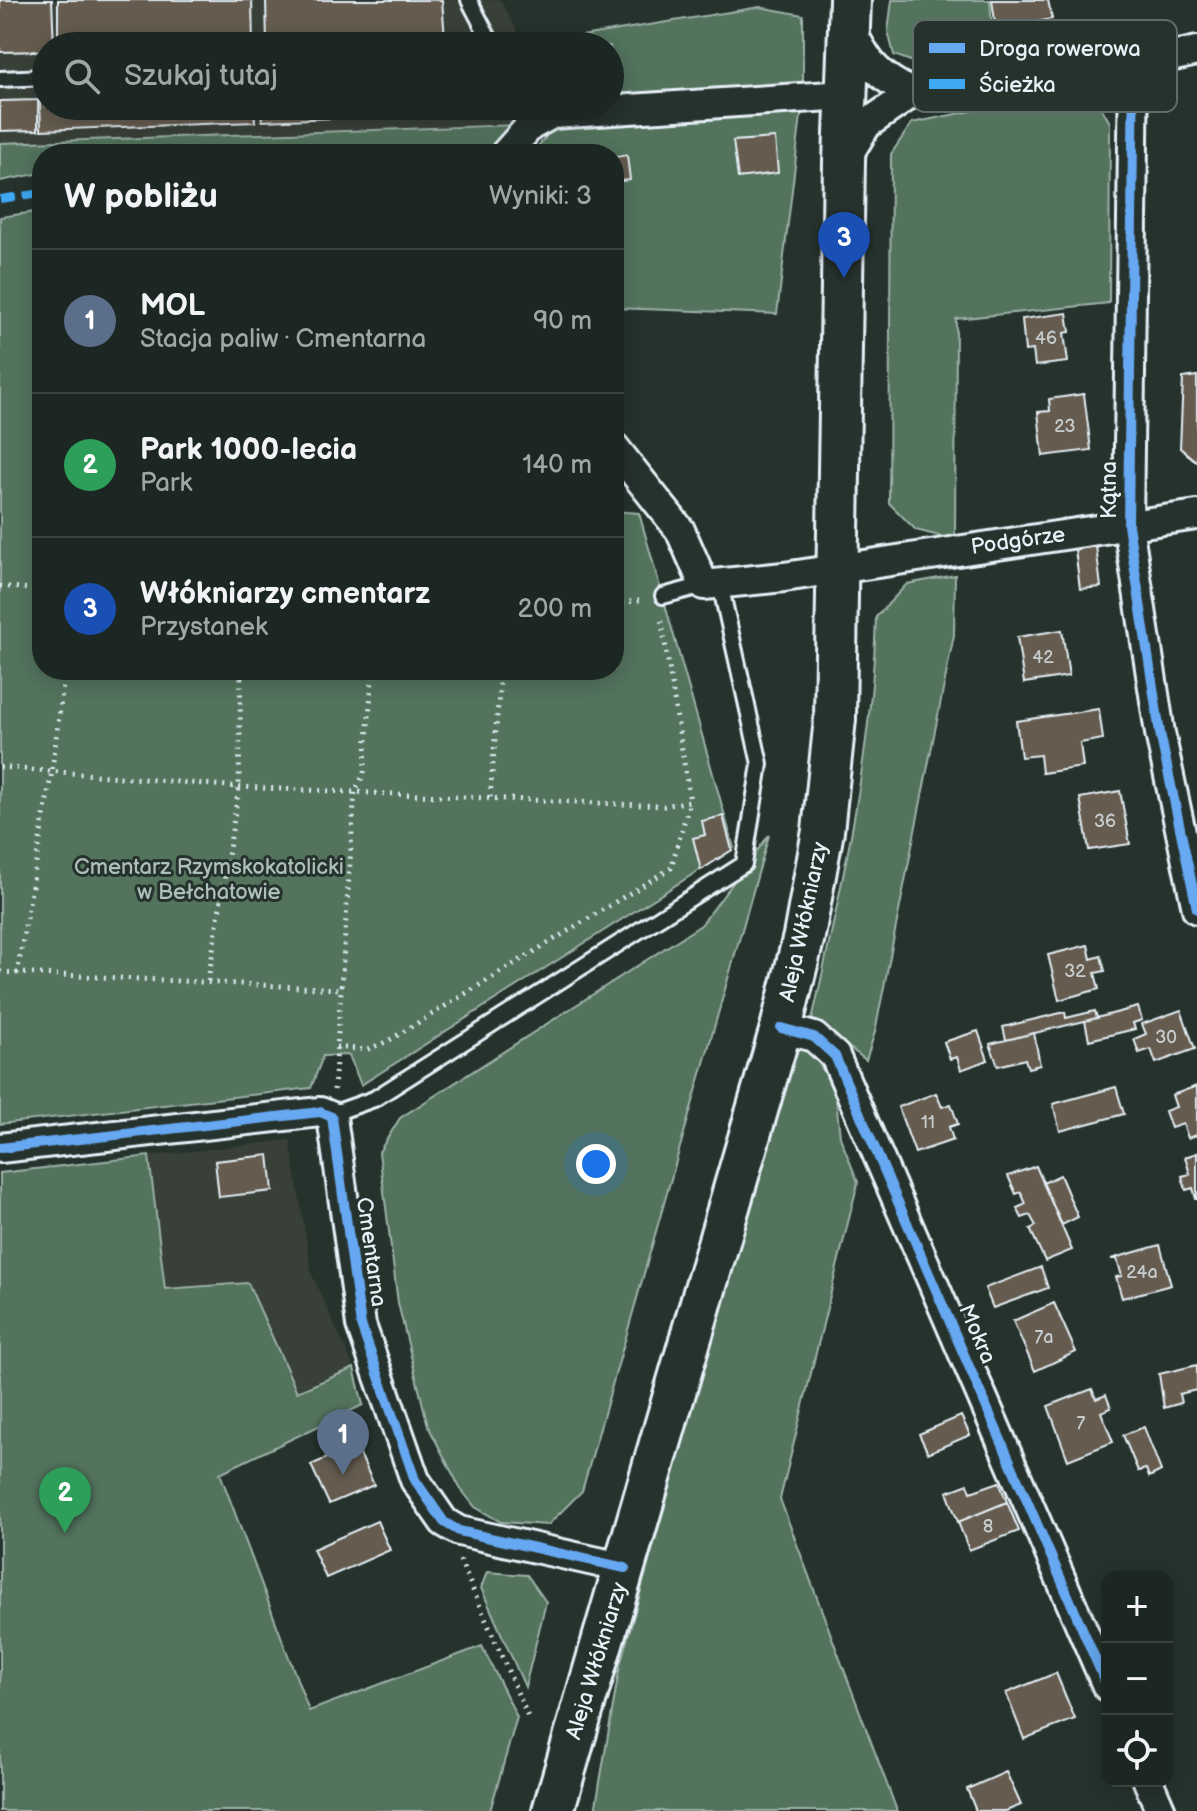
<!DOCTYPE html>
<html lang="pl">
<meta charset="utf-8">
<style>
:root{--surface:#1c2622;--page:#252e2a;--text:#f1f3f6;--muted:#a0a5a5;--line:#3a4340;--accent:#ff9aa2}
body{margin:0;font-family:"Balsamiq Sans",sans-serif;background:var(--page);color:var(--text)}
.controls{position:absolute;right:24px;bottom:24px;display:grid;overflow:hidden;border-radius:16px;box-shadow:0 4px 20px #0003}
.controls button{width:72px;height:72px;display:grid;place-items:center;padding:0;border:0;border-bottom:2px solid var(--line);background:var(--surface);color:var(--text);font:40px sans-serif}
.you{position:absolute;left:596px;top:1164px;width:28px;height:28px;margin:-20px;border:6px solid #fff;border-radius:50%;background:#1a73e8;box-shadow:0 0 0 12px #1a73e833}
.badge{display:grid;place-items:center;width:52px;height:52px;border-radius:50%;background:var(--accent);color:#fff;font-size:26px;font-weight:700}
.pin{position:absolute;translate:-50% -66px;filter:drop-shadow(0 2px 4px #0008)}
.pin::after{content:'';position:absolute;top:42px;width:28px;height:24px;background:inherit;clip-path:polygon(0 0,100% 0,50% 100%)}
.list{margin:0;padding:0;list-style:none}
h2{display:flex;justify-content:space-between;align-items:center;height:104px;margin:0;padding:0 32px;font-size:34px}
h2 small{font-size:26px;font-weight:400;color:var(--muted)}
.list li{display:grid;grid-template-columns:52px 1fr auto;gap:24px;align-items:center;box-sizing:border-box;height:144px;padding:0 32px;border-top:2px solid var(--line)}
.list b{display:block;font-size:30px;white-space:nowrap}
.list p{margin:0;font-size:26px;white-space:nowrap;color:var(--muted)}
.list em{font-size:26px;font-style:normal;color:var(--muted)}
.icon{flex:none;width:44px;height:44px;fill:none;stroke:currentColor;stroke-width:2;stroke-linecap:round;stroke-linejoin:round}
.map{position:relative;flex:none;width:1197px;height:1811px;overflow:hidden}
.search{position:absolute;background:var(--surface);box-shadow:0 4px 20px #0003;left:32px;top:32px;width:592px;height:88px;display:flex;align-items:center;gap:20px;box-sizing:border-box;padding:0 28px;border-radius:44px;color:var(--muted);font-size:30px}
.panel{position:absolute;background:var(--surface);box-shadow:0 4px 20px #0003;left:32px;top:144px;width:592px;height:536px;border-radius:32px}
.map>svg:first-child{display:block}
.built{fill:#393f37}
.green{fill:#52735d;stroke:#9db2aa;stroke-width:2}
.building{fill:#655c4f;stroke:#e8f1f8;stroke-width:2}
.lines{fill:none;stroke-linecap:round;stroke-linejoin:round}
.service-casing{stroke:#e8f1f8;stroke-width:20}
.minor-casing{stroke:#e8f1f8;stroke-width:34}
.secondary-casing{stroke:#e8f1f8;stroke-width:46}
.path{stroke:#e8f1f8;stroke-width:5;stroke-dasharray:2 6;stroke-linecap:butt}
.service{stroke:#26332d;stroke-width:14}
.minor{stroke:#26332d;stroke-width:28}
.secondary{stroke:#26332d;stroke-width:40}
.quiet{stroke:#3fa9f5;stroke-width:8;stroke-dasharray:16 8;stroke-linecap:butt}
.cycleway-casing{stroke:#26332d;stroke-width:15}
.cycleway{stroke:#66a8f1;stroke-width:10}
.labels{text-anchor:middle;dominant-baseline:central;stroke-width:6;stroke-linejoin:round;paint-order:stroke}
.number-label{font-size:18px;fill:#c7ccce}
.street-label{font-size:22px;fill:#e8f1f8;stroke:#26332d}
.park-label{font-size:22px;fill:#acbfba;stroke:#26332d}
.key{fill:#26332d;stroke:#606c6a;stroke-width:2}
.key-label{font-size:22px;fill:#e8f1f8}
</style>
<div class="map">
<svg width="1197" height="1811" viewBox="0 0 1197 1811">
<rect width="100%" height="100%" fill="#26332d"/>
<filter id="ink" filterUnits="userSpaceOnUse"><feTurbulence type="fractalNoise" baseFrequency=".0125" numOctaves="2"/><feDisplacementMap in="SourceGraphic" scale="16" xChannelSelector="R" yChannelSelector="G"/><feConvolveMatrix kernelMatrix="1 2 1 2 8 2 1 2 1" color-interpolation-filters="sRGB"/></filter>
<g filter="url(#ink)">
<path class="built" d="M0,0H500L526,46H46V106H519L517,125L0,143Z
M290,1140L312,1275L354,1368L297,1392L248,1283L165,1289L149,1156Z"/>
<path class="green" d="M892,0H990L994,56L930,68L894,55L888,31Z
M760,7L803,15V99L777,314L614,308V154H531L546,137L540,106H610V46L526,45Z
M1086,94L1101,107L1110,123L1109,303L956,319L955,540L916,530L889,503L891,154L912,123L991,107Z
M517,125L489,154H42V173L0,181V143Z
M42,211V670H614V511L639,513L734,848L361,1085L349,1055L323,1056L311,1088L0,1124V217Z
M955,575L954,635L875,1032L866,1060L812,1020C842,887 872,754 876,617L907,584Z
M769,835L582,1491L548,1525L501,1522L475,1507L460,1488L428,1426L398,1303L379,1152L400,1118L701,925Z
M798,1032L835,1088L840,1137L858,1182L780,1499L897,1811H595L620,1665Z
M149,1156L165,1289L248,1283L297,1392L354,1368L363,1405L220,1473L309,1711L482,1646L517,1717L490,1811H0V1173Z
M487,1572L527,1575L546,1602L525,1687L481,1588Z"/>
<path class="building" d="M0,0H52L54,46H46V51L0,52Z
M58,0H252L253,44L58,46Z
M266,0H442L445,38L267,44Z
M992,0H1048L1052,19L1031,23L1033,31L1019,33L1017,25L996,28Z
M38,100V130L0,131V101Z
M40,100H46V106H254L255,122L41,130Z
M261,106H487V112L262,121Z
M775,138L778,173L738,178L733,141Z
M627,155L630,180L614,182V157Z
M1067,313L1070,332L1064,333L1068,362L1035,366L1033,350L1025,351L1022,319Z
M1197,376V462L1180,448L1183,378Z
M1084,394L1091,450L1043,456L1038,412L1050,411L1049,399Z
M1096,546L1101,587L1080,589L1075,549Z
M1062,630L1069,676L1024,683L1017,637Z
M1099,709L1103,739L1080,743L1083,767L1042,773L1040,755L1021,757L1016,721Z
M1120,791L1130,844L1089,850L1080,798Z
M723,816L732,850L701,870L693,838L705,835L702,821Z
M1088,945L1091,959L1101,956L1105,971L1095,973L1099,989L1059,1000L1048,955Z
M1138,1007L1142,1020L1133,1023L1135,1029L1089,1040L1085,1021Z
M1181,1010L1195,1049L1156,1063L1151,1049L1139,1053L1134,1039L1146,1034L1142,1024Z
M1095,1011L1097,1018L1006,1040L1003,1027L1065,1012L1066,1018Z
M978,1031L988,1060L961,1070L957,1057L950,1059L944,1042Z
M1034,1033L1040,1065L1028,1068L1025,1059L998,1066L990,1044Z
M1197,1086V1135L1188,1138L1183,1124L1171,1128L1165,1111L1176,1107L1172,1095Z
M1116,1087L1124,1114L1060,1131L1053,1104Z
M936,1093L942,1107L951,1104L958,1124L949,1127L953,1140L915,1153L898,1107Z
M1197,1153V1199H1196L1193,1188L1186,1190L1182,1176L1190,1174L1185,1157Z
M269,1155L273,1191L219,1197L215,1161Z
M1036,1166L1072,1250L1045,1261L1030,1229L1036,1226L1030,1215L1022,1218L1017,1208L1026,1204L1021,1192L1016,1194L1008,1176Z
M1060,1175L1078,1217L1062,1225L1043,1183Z
M1160,1245L1171,1285L1122,1298L1116,1277L1122,1276L1117,1259H1111Z
M1041,1267L1048,1288L993,1308L985,1288Z
M1054,1303L1076,1352L1035,1371L1013,1321Z
M1197,1365V1390L1179,1394L1181,1403L1164,1408L1159,1374Z
M1092,1389L1096,1399L1106,1395L1111,1408L1101,1412L1113,1442L1068,1460L1048,1406Z
M961,1416L970,1435L928,1453L919,1434Z
M1144,1427L1161,1471L1149,1477L1146,1469L1138,1471L1123,1435Z
M356,1445L374,1485L329,1504L311,1465Z
M999,1482L1007,1502L958,1522L947,1492L968,1484L971,1492Z
M1007,1502L1019,1531L969,1550L958,1522Z
M377,1521L390,1550L326,1578L313,1549Z
M1056,1673L1075,1719L1024,1739L1006,1693Z
M1006,1772L1021,1805L1006,1811H976L967,1789Z"/>
<g class="lines">
<defs>
<path id="service" d="M469,0L493,46
M0,79L46,77
M663,596L704,585
M332,1117L340,1111L374,1099L744,864L760,764L720,584"/>
<path id="minor" d="M851,30C869,65 876,75 912,93
M1134,65L1128,525L1160,733L1197,909
M505,154L530,126L552,114L846,95
M846,158L867,124L912,93L1134,65L1197,51
M614,447L680,530L704,585L784,577L1197,515
M781,1028L814,1037L835,1056L1107,1686
M0,1148L320,1112L332,1117L361,1325L415,1480L444,1522L459,1531L625,1568
M1148,1781L1161,1811"/>
<path id="secondary" d="M553,1811L781,1028L804,936L823,831L835,719L844,161L850,0"/>
</defs>
<use href="#service" class="service-casing"/>
<use href="#minor" class="minor-casing"/>
<use href="#secondary" class="secondary-casing"/>
<path class="path" d="M0,586L42,590
M614,605L644,599
M0,767L239,787L664,806L690,801L661,617
M490,797L501,670
M0,972L340,989
M17,974L52,770L65,670
M208,981L239,787L241,670
M336,1047L366,1050L388,1041L671,868L690,801
M334,1090L355,791L364,774L373,670
M460,1560L528,1717"/>
<use href="#service" class="service"/>
<use href="#minor" class="minor"/>
<use href="#secondary" class="secondary"/>
<path class="quiet" d="M0,199L42,193"/>
<defs>
<path id="cycleway" d="M1134,65L1128,525L1160,733L1197,909
M781,1028L814,1037L835,1056L1107,1686
M0,1148L320,1112L332,1117L361,1325L415,1480L444,1522L459,1531L625,1568"/>
</defs>
<use href="#cycleway" class="cycleway-casing"/>
<use href="#cycleway" class="cycleway"/>
</g>
</g>
<g class="labels">
<g class="number-label">
<text x="1046" y="338">46</text>
<text x="1065" y="426">23</text>
<text x="1043" y="657">42</text>
<text x="1105" y="821">36</text>
<text x="1075" y="971">32</text>
<text x="1166" y="1037">30</text>
<text x="928" y="1122">11</text>
<text x="1142" y="1272">24a</text>
<text x="1044" y="1337">7a</text>
<text x="1081" y="1423">7</text>
<text x="988" y="1526">8</text>
</g>
<g class="street-label">
<text transform="translate(1109 490) rotate(-90)">Kątna</text>
<text transform="translate(1018 541) rotate(-8)">Podgórze</text>
<text transform="translate(804 922) rotate(-78)">Aleja Włókniarzy</text>
<text transform="translate(371 1252) rotate(82)">Cmentarna</text>
<text transform="translate(977 1334) rotate(67)">Mokra</text>
<text transform="translate(597 1661) rotate(-73)">Aleja Włókniarzy</text>
</g>
<g class="park-label">
<text x="209" y="867">Cmentarz Rzymskokatolicki<tspan x="209" dy="25">w Bełchatowie</tspan></text>
</g>
</g>
<rect x="913" y="20" width="264" height="92" rx="12" class="key"/>
<rect x="929" y="43" width="36" height="10" fill="#66a8f1"/>
<rect x="929" y="79" width="36" height="10" fill="#3fa9f5"/>
<g class="key-label">
<text x="979" y="56">Droga rowerowa</text>
<text x="979" y="92">Ścieżka</text>
</g>
</svg>
<div class="controls">
<button>+</button>
<button>−</button>
<button><svg class="icon" aria-label="locate" viewBox="0 0 24 24"><circle cx="12" cy="12" r="6"/><path d="M12 2v4M12 18v4M2 12h4M18 12h4"/></svg></button>
</div>
<div class="you"></div>
<div class="pin badge" style="left:343px;top:1475px;background:#5c6f8a">1</div>
<div class="pin badge" style="left:65px;top:1533px;background:#2e9e5b">2</div>
<div class="pin badge" style="left:844px;top:278px;background:#1a4fb4">3</div>
<div class="search"><svg class="icon" aria-label="search" viewBox="0 0 24 24"><circle cx="10" cy="10" r="6"/><path d="M15 15l6 6"/></svg>Szukaj tutaj</div>
<section class="panel">
<h2>W pobliżu<small>Wyniki: 3</small></h2>
<ul class="list">
<li><span class="badge" style="background:#5c6f8a">1</span><div><b>MOL</b><p>Stacja paliw · Cmentarna</p></div><em>90 m</em></li>
<li><span class="badge" style="background:#2e9e5b">2</span><div><b>Park 1000-lecia</b><p>Park</p></div><em>140 m</em></li>
<li><span class="badge" style="background:#1a4fb4">3</span><div><b>Włókniarzy cmentarz</b><p>Przystanek</p></div><em>200 m</em></li>
</ul>
</section>
</div>
